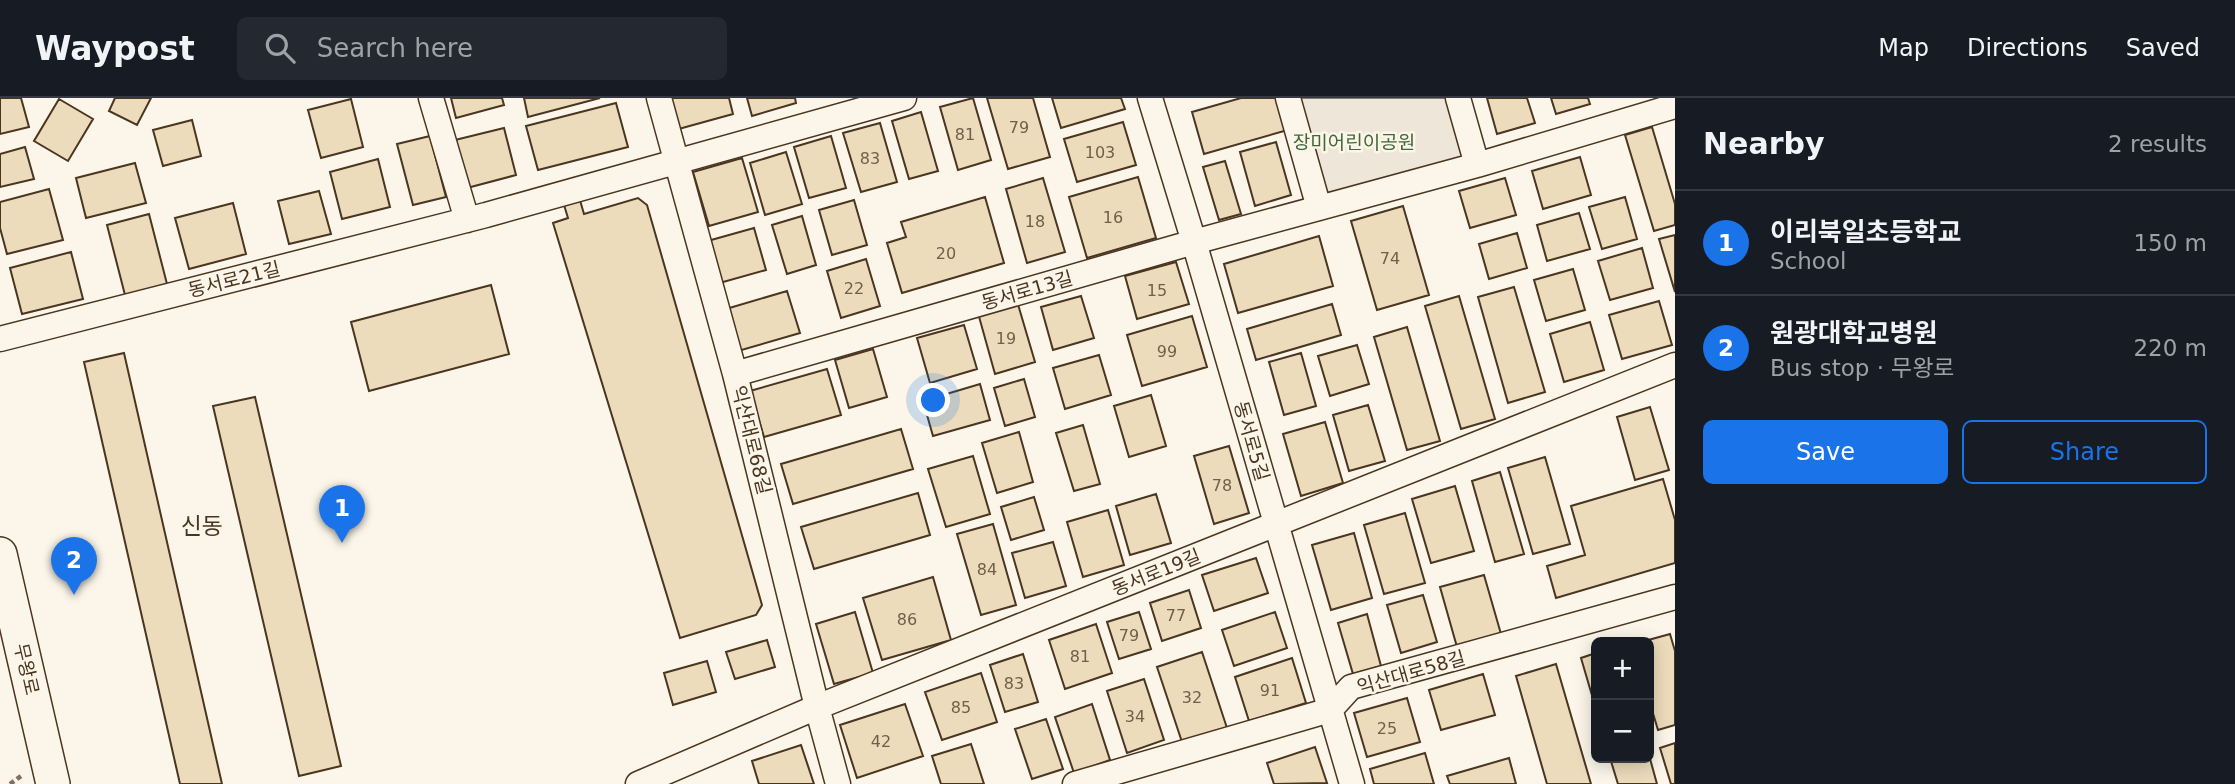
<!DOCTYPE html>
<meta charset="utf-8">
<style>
:root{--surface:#171b24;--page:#242831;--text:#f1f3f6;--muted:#9ea1a6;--line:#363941;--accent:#1a73e8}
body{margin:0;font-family:"DejaVu Sans","Noto Sans KR",sans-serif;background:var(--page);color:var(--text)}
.controls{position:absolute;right:21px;bottom:21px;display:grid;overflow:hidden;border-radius:10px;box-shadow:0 4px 18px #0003}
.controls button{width:63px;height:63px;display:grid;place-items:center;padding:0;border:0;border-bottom:2px solid var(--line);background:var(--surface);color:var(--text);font:35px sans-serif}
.you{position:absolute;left:934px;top:303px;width:24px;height:24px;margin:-18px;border:5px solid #fff;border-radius:50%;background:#1a73e8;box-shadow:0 0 0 10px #1a73e833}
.badge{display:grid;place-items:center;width:46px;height:46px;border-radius:50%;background:var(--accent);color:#fff;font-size:23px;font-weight:700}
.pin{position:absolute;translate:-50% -58px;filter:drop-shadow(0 2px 4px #0008)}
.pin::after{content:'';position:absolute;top:37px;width:24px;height:21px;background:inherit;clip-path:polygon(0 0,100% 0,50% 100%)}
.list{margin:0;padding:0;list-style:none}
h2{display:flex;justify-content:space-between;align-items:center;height:91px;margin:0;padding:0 28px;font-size:30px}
h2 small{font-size:23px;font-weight:400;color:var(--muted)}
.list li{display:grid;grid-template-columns:46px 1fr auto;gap:21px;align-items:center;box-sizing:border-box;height:105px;padding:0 28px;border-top:2px solid var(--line)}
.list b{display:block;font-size:26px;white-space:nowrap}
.list p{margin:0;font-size:23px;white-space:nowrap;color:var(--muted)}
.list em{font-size:23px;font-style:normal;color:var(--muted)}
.actions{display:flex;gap:14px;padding:21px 28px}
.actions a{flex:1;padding:16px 0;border:2px solid var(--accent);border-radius:10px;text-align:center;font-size:24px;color:var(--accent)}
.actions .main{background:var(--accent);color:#fff}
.icon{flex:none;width:38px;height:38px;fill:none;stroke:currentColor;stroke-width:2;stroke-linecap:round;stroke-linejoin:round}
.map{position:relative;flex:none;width:1675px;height:686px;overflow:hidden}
header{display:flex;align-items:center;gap:42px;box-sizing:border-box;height:98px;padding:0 35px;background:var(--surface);border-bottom:2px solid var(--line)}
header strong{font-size:33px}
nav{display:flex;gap:38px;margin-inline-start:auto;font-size:24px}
.search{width:490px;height:63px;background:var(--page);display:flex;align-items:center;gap:18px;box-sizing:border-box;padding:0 24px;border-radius:10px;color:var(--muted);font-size:26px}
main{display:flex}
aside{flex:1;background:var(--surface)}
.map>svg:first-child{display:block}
.green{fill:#ede6d9;stroke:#887966;stroke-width:2}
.building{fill:#ecdcbc;stroke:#4a3520;stroke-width:2}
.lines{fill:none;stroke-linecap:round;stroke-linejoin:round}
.street-casing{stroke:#4a3520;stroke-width:27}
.secondary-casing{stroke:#4a3520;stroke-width:36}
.path{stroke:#7f6f5c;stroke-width:4.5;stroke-dasharray:5 3.5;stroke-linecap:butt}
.street{stroke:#fbf6e9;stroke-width:24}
.secondary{stroke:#fbf6e9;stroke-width:33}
.labels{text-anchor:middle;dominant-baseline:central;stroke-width:5;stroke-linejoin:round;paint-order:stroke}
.number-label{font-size:16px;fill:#725f47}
.park-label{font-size:19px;fill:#436837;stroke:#fbf6e9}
.street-label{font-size:19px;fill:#4a3520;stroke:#fbf6e9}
.quarter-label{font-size:23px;fill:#4a3520;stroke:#fbf6e9}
</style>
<header>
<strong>Waypost</strong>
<div class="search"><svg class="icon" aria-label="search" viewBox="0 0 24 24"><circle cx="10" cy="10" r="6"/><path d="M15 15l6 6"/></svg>Search here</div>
<nav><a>Map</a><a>Directions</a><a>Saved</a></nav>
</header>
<main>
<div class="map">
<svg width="1675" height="686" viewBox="0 0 1675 686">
<rect width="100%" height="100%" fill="#fbf6e9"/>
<path class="green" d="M1296,0H1447L1464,60L1324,99Z"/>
<path class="building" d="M0,0H21L29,29L0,36Z
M115,0H151L137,27L109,13Z
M451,0H502L504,7L456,20Z
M524,0H600L528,19Z
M665,0H729L733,16L675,32Z
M747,0H795L796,5L752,18Z
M973,0L991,62L958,72L940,9Z
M987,0H1033L1050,59L1008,71Z
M1052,0H1121L1125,11L1061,30Z
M1241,0H1282L1291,31L1204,56L1192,14Z
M1487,0H1527L1535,25L1497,36Z
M1551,0H1588L1590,6L1556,16Z
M59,1L93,21L68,63L34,43Z
M351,1L363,49L321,60L308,12Z
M616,5L628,49L538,72L526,28Z
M921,14L938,73L909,81L892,23Z
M192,22L201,58L163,68L153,32Z
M1123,24L1136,67L1077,84L1064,41Z
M880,25L897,84L861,94L843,35Z
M1652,29L1675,106V127L1654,133L1625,37Z
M504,30L516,77L467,90L455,42Z
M430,38L446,99L413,107L397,46Z
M831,38L846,90L809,100L794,49Z
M1276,44L1291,97L1255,108L1240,54Z
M25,49L34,81L0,89V56Z
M786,54L802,106L765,117L750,65Z
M1580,59L1591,97L1543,111L1532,73Z
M742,60L758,114L709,128L693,74Z
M378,61L390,109L342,121L330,74Z
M1225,63L1241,116L1219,122L1203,69Z
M135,65L146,105L86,120L76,80Z
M1138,79L1156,140L1087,160L1069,99Z
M1043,80L1065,154L1027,165L1006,91Z
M1505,80L1516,117L1470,130L1459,93Z
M49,91L63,142L7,156L0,130V104Z
M577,92L584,116L638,100L647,107L762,507L756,517L680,540L553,125L568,120L561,97Z
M319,93L331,136L289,146L278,103Z
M985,99L1004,165L902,195L887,145L906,139L901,124Z
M1625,99L1637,141L1602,151L1589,109Z
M854,102L867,147L832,157L819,112Z
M233,105L246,156L189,171L175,120Z
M1403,108L1429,197L1377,212L1351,123Z
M1579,115L1590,151L1547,163L1537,127Z
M149,116L167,186L125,197L107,127Z
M802,118L816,167L787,176L772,127Z
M754,130L766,172L716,186L704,144Z
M1517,135L1527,170L1489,181L1479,146Z
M1675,137V194L1659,141Z
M1319,138L1333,188L1238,215L1224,166Z
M1642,150L1653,190L1610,202L1598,163Z
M71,154L83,201L22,216L10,170Z
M866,161L880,208L841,220L827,173Z
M1176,164L1189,206L1137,221L1125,178Z
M1573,171L1585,212L1546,223L1534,182Z
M491,187L509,256L369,293L351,224Z
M1514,189L1545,294L1508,305L1478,199Z
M787,193L800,235L738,253L726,211Z
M1081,198L1094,240L1053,252L1041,209Z
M1459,198L1495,321L1461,331L1425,208Z
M1017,203L1035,264L995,276L978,215Z
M1659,203L1672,247L1622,261L1609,217Z
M1332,206L1341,237L1256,262L1247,231Z
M1192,218L1207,269L1142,288L1127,237Z
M1590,224L1604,272L1564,284L1550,236Z
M964,227L977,271L930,285L917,240Z
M1407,229L1440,343L1407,352L1374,239Z
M1357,247L1369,286L1330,298L1318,258Z
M873,251L887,299L849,310L835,262Z
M124,255L222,686H180L84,264Z
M1301,255L1316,308L1284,317L1269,264Z
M1099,257L1111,297L1065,311L1053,270Z
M827,271L841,317L764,339L750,293Z
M1024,281L1035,319L1005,328L994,290Z
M980,286L990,322L933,338L923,303Z
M1151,297L1166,348L1129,359L1114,308Z
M255,299L341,668L299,678L213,308Z
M1368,307L1385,363L1349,373L1333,317Z
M1650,309L1669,372L1635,382L1617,319Z
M1325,324L1343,385L1301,398L1283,336Z
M1083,327L1100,386L1074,393L1056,335Z
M901,331L913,371L793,406L781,366Z
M1019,334L1033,384L997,395L982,345Z
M1229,348L1249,415L1214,426L1194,358Z
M973,358L990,416L946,429L928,371Z
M1545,359L1570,446L1533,456L1508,370Z
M1500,374L1524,456L1495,464L1472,383Z
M1663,381L1675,422V465L1556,500L1547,468L1585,457L1571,408Z
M1455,388L1474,453L1431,465L1412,401Z
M918,395L930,437L814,471L801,429Z
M1156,396L1171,445L1130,457L1116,408Z
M1034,399L1044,432L1011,442L1001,409Z
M1108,412L1124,467L1083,479L1067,424Z
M1405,415L1425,485L1384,496L1364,427Z
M993,426L1016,507L981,517L957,436Z
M1354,435L1372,500L1331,512L1312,447Z
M1053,444L1066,488L1025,500L1012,455Z
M1256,460L1268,495L1214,513L1202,477Z
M1484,477L1501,536L1457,549L1440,489Z
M933,479L951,542L882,562L863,500Z
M1189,492L1201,530L1162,543L1150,505Z
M1423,497L1437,544L1401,555L1387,507Z
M855,514L873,575L834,586L816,526Z
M1139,514L1151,551L1119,561L1107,524Z
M1275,514L1287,550L1234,568L1222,532Z
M1367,516L1381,568L1353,576L1338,525Z
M1096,526L1112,575L1065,591L1049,542Z
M1670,536L1675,553V627L1658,632L1649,602V544H1641Z
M767,542L775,569L735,581L726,554Z
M1202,554L1227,630L1182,644L1157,569Z
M1596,555V611L1581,560Z
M1023,556L1038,604L1005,614L990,567Z
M1292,560L1306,605L1249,623L1235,579Z
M707,563L716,594L673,607L664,575Z
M1556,566L1591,686H1547L1516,578Z
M981,575L997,624L942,642L925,594Z
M1483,576L1495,617L1441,632L1429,592Z
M1144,581L1164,642L1127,655L1107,593Z
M1407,600L1420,644L1367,659L1354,615Z
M905,606L923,658L857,680L840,627Z
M1092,606L1110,662L1074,675L1055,619Z
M1046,621L1063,671L1032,681L1015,631Z
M1675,645V686H1671L1660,650Z
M971,646L984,686H941L932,658Z
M801,647L814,686H759L752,663Z
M1315,649L1327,685L1274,686L1267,665Z
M1425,655L1434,686H1374L1370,671Z
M1649,657L1657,686H1618L1610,660H1649Z
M1509,660L1516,686H1450L1447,678Z"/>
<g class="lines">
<defs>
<path id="street" d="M431,0L467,122
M659,0L735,276L817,609L838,686
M1150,0L1194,144L1352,686
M1288,0L1319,110
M1458,0L1477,67
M0,241L486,117L904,0
M735,276L1194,144L1477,67L1675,8
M638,686L817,609L1675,267
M1075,686L1330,612L1351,589L1675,499"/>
<path id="secondary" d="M0,456L53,686"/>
</defs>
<use href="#street" class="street-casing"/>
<use href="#secondary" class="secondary-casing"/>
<path class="path" d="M10,686L21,678"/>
<use href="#street" class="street"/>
<use href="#secondary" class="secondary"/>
</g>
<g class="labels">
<g class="number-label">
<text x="1019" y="29">79</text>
<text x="965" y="36">81</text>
<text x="1100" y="54">103</text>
<text x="870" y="60">83</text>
<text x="1113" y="119">16</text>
<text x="1035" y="123">18</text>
<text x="946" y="155">20</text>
<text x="1390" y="160">74</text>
<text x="854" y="190">22</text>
<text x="1157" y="192">15</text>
<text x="1006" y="240">19</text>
<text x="1167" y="253">99</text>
<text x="1222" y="387">78</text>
<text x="987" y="471">84</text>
<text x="1176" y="517">77</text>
<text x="907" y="521">86</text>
<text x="1129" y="537">79</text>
<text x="1080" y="558">81</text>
<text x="1014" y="585">83</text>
<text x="1270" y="592">91</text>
<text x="1192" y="599">32</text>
<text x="961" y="609">85</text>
<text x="1135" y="618">34</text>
<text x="1387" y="630">25</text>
<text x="881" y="643">42</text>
</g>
<g class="park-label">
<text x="1354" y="44">장미어린이공원</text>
</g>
<g class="street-label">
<text transform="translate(234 181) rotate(-14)">동서로21길</text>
<text transform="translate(1027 192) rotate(-16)">동서로13길</text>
<text transform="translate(752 342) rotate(76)">익산대로68길</text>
<text transform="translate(1252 343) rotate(74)">동서로5길</text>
<text transform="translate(1156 474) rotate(-22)">동서로19길</text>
<text transform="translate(27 571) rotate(77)">무왕로</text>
<text transform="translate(1411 574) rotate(-16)">익산대로58길</text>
</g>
<g class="quarter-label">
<text x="202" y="428">신동</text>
</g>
</g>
</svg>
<div class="controls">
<button>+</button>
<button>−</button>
</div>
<div class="you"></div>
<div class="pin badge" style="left:342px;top:445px">1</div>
<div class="pin badge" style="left:74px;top:497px">2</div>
</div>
<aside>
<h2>Nearby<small>2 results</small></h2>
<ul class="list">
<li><span class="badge">1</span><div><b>이리북일초등학교</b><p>School</p></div><em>150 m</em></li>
<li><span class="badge">2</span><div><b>원광대학교병원</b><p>Bus stop · 무왕로</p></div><em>220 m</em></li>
</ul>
<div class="actions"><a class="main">Save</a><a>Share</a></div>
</aside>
</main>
